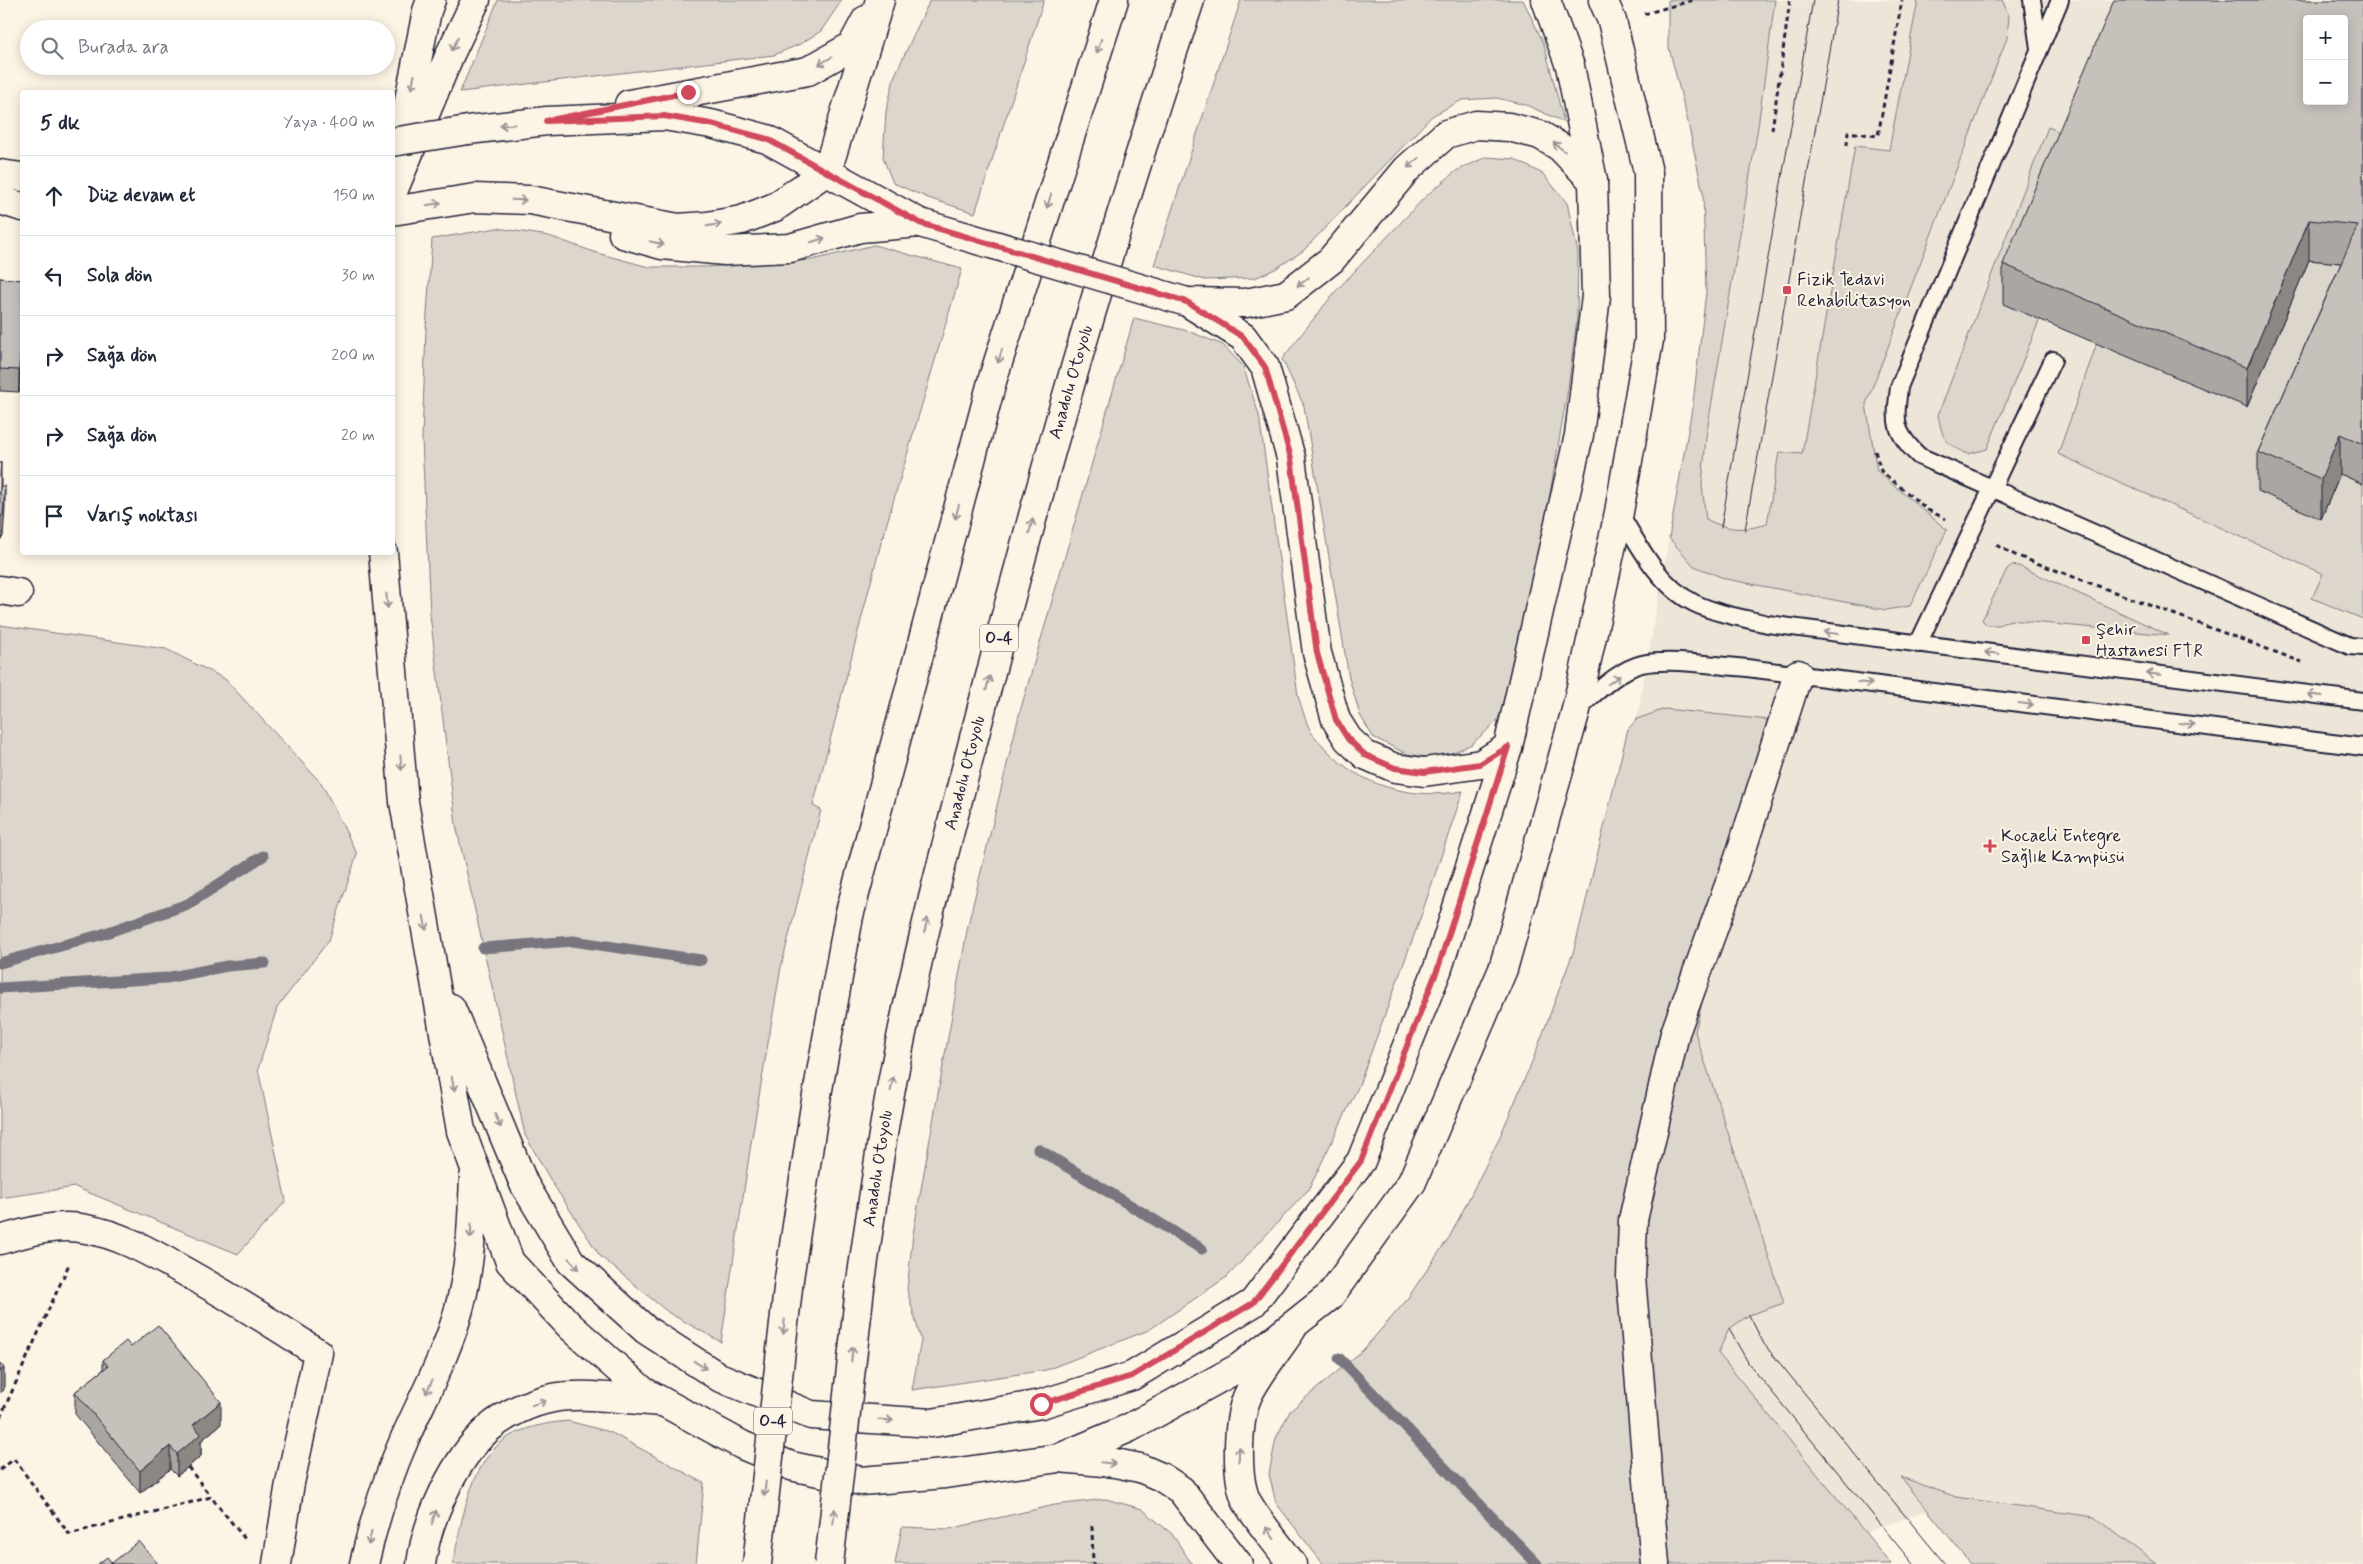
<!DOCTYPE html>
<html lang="tr">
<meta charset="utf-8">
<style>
:root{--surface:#fff;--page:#f2f2f3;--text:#1f2937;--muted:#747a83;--line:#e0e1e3}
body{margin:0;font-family:Mynerve,sans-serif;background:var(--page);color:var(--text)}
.controls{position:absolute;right:15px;top:15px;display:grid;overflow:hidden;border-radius:5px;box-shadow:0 2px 12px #0003}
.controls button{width:45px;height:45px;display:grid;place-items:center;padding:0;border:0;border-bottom:1px solid var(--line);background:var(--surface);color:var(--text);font:25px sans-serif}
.stop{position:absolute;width:15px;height:15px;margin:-11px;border:4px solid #d1495b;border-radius:50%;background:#fff}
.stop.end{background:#d1495b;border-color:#fff;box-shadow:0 1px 5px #0008}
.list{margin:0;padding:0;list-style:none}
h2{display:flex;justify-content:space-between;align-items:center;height:65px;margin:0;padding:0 20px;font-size:21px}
h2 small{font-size:16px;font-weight:400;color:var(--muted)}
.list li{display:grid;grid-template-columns:32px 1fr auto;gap:15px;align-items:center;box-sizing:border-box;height:80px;padding:0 20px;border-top:1px solid var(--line)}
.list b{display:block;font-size:19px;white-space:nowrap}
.list em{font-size:16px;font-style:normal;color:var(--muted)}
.icon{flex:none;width:28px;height:28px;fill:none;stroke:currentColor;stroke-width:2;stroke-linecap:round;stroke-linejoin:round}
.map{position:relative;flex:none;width:2363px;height:1564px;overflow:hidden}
.search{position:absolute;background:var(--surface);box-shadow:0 2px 12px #0003;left:20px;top:20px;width:375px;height:55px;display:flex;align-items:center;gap:12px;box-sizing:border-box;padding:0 18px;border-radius:28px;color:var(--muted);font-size:19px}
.panel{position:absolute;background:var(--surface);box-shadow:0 2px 12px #0003;left:20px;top:90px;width:375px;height:465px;border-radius:5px}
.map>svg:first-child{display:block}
.built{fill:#ece5d8;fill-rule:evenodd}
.green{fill:#dcd6cc;stroke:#7f7c84}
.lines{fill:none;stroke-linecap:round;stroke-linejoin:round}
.stream{stroke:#78757e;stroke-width:11}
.service-casing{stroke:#22223b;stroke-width:20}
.minor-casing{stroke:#22223b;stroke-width:31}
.tertiary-casing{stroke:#22223b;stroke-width:31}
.secondary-casing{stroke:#22223b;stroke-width:31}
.primary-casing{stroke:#22223b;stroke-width:31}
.motorway-casing{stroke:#22223b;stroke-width:31}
.path{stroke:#22223b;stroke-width:3;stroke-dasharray:5 4;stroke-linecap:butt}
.service{stroke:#fcf5e5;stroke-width:16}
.minor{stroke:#fcf5e5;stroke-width:28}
.tertiary{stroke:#fcf5e5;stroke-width:28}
.secondary{stroke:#fcf5e5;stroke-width:28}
.primary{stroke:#fcf5e5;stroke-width:28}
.motorway{stroke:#fcf5e5;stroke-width:28}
.tram{stroke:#22223b;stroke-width:1}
.tertiary-bridge-casing{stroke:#22223b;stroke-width:31;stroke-linecap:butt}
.motorway-bridge-casing{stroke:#22223b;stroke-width:31;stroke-linecap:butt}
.tertiary-bridge{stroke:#fcf5e5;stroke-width:28}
.motorway-bridge{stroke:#fcf5e5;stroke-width:28}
.wall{fill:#aaa6a1;stroke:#22223b}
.shaded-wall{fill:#8b8783;stroke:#22223b}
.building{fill:#c6c1bb;stroke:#22223b;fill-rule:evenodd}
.oneway{stroke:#9a9698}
.route{stroke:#d1495b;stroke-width:6}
.poi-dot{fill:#d1495b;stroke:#fcf5e5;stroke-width:2}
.labels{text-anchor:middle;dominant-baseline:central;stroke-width:4;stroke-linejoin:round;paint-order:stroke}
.shield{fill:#fcf5e5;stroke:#63616e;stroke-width:1}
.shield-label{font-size:16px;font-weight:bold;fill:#22223b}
.poi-label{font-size:18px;fill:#22223b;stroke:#fcf5e5;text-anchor:start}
.street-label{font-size:18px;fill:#22223b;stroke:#fcf5e5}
</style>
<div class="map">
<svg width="2363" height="1564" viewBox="0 0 2363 1564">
<rect width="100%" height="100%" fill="#fcf5e5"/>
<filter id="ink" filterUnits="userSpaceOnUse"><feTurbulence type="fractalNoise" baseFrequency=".02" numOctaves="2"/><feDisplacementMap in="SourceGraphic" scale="10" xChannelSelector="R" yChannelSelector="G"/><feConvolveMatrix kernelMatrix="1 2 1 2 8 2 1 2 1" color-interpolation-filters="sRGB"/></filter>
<g filter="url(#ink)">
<path class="built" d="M1668,0H2363V1564H2157L2094,1517L1956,1497L1902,1477L1926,1510L1844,1541L1670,1340L1599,974L1637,719L1693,403L1706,292L1703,193L1687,118L1668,44ZM2307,19H2344V101H2307Z"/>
<path class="green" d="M498,0H842L821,31L800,44L774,55L460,92Z
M930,0H1044L975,213L928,198L893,183L883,158L886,111L895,75Z
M1241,0H1523L1544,44L1564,122L1526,105L1497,98L1462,100L1432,116L1303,251L1275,269L1255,278L1205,280L1154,265Z
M1668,0H1775L1758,127L1706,437L1702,485L1706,519C1727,530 1744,531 1767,524L1779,452L1802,454L1855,146L1889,150L1918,0H2002L2009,16L2007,38L1866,404L1877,471L1947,530L1910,606L1886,610L1726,579L1694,566L1669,538L1693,403L1706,292L1703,193L1687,118L1668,44Z
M2048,127L2073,137L2003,303L2040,319L1987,449L1968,454C1944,443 1943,440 1938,415Z
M1486,157L1514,159L1543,174L1567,203L1578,252L1577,319L1568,388L1549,500L1510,692L1497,721L1472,744L1438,759L1407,754L1373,737L1360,715L1349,678L1304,406L1282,359L1334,293L1426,196L1456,171Z
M497,228L549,236L597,253L649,267H706L812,260L874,245L962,269L881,543L813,806L821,810L781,967L752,1137L721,1342L669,1313L600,1256L551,1181L525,1135L456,825L430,615L422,439L426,329L432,239Z
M2309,260L2358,265L2320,519L2340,474L2363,484V619L2312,598L2323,574L2058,454L2097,343Z
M1134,318L1188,331L1223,345L1243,366L1259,415L1298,696C1302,707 1305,721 1311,732C1315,738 1322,744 1326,749C1361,787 1413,800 1463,791L1419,922L1359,1085L1309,1189L1228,1276L1149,1330L1046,1370L912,1390L921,1340L907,1290L913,1234L968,925L1019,715Z
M2012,565L2019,566L2169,635L2010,620L1999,625H1987L1982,620L2007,569Z
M0,625L166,649L225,679L322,784L357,854L329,940L277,1008L258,1069L286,1201L238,1254L75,1187L0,1198Z
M1665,709L1769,720L1695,1032L1784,1303L1749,1315L1729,1329L1718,1353L1891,1564H1323L1276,1503L1269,1474L1276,1438L1290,1411L1363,1350L1405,1302L1450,1236L1498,1141L1534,1057L1574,950L1628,729L1637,719Z
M568,1421L610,1432L704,1483L696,1564H453C461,1524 469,1465 505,1439C523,1427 547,1423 568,1421Z
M1901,1477L1956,1497L2094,1517L2157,1564H1971Z
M1106,1499L1142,1509L1172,1534L1192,1564H895L902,1527L949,1529L1055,1505Z"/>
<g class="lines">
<path class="stream" d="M483,948L573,941L701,960
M0,963L103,934L188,904L263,856
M0,988L166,978L227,966L265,963
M1038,1149L1202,1249
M1339,1358L1537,1564"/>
<defs>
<path id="service" d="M2032,0L2039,48
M2060,0L1899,387C1895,422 1893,431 1919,456L2350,646L2363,647
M1619,512C1638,544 1659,586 1694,603C1717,614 1743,618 1768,624L2363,701
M1918,644L2053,360
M1576,710C1594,695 1619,669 1642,664C1671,658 1717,666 1747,668L2363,747"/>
<path id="minor" d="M0,590L18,593
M0,1240C27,1232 58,1223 86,1229C122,1235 153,1254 184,1271C230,1297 274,1324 318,1353L290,1483L277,1564
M1655,1564L1631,1277L1633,1220L1675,1033L1739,858L1798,674"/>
<path id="tertiary" d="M629,104L808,71L852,46L866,20
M468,130L547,121L664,116L711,124L767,139L920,223
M0,174L22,177
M0,200L22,207
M392,211L475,198L530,200L678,228L707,226L742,220L775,207L827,171L880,0
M623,234L662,245L725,251L790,248L860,228L920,223
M1187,302L1243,337L1265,367L1291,458L1317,653L1336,720L1348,739L1365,755L1395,768L1424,772L1481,764L1508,747
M1188,302L1246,303L1286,295L1331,260L1407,169L1446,134L1476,125L1509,127L1540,135L1560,147L1593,181"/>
<path id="secondary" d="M1292,1329C1278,1350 1261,1370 1249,1393C1237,1416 1235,1478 1247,1502C1259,1523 1278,1544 1292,1564
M1059,1458L1115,1463L1140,1468L1161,1477L1181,1490L1238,1564"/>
<path id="primary" d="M400,145L427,11L431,0
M392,194L450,54L476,0
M383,552L404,802L461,1131L510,1262L570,1326L643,1391L742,1445L791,1466L861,1481L945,1474L1059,1458L1129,1428L1240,1367L1330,1296L1412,1182L1503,969L1576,710L1619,512L1649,340L1648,172L1612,21L1603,0
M451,1008L524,1184L571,1262L646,1330L719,1377L811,1415L932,1423L1041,1404L1132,1376L1253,1303L1361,1161L1438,968L1508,747L1579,435L1596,296L1593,181L1570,66L1546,0
M364,1564C374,1520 387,1479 405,1438C424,1395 447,1354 459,1309C471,1265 472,1221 474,1177
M421,1564C427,1519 454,1460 488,1429C505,1414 531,1402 553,1398C586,1392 628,1400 661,1402"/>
<g id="motorway">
<path d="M789,1279L814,1112L849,916L993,378L1114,0"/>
<path id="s1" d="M860,1288C868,1233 876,1177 885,1122C907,993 941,865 974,738C1037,490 1109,243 1190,0"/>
</g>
</defs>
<use href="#service" class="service-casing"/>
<use href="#minor" class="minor-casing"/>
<use href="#tertiary" class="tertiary-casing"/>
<use href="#secondary" class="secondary-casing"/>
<use href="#primary" class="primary-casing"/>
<use href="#motorway" class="motorway-casing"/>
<path class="path" d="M1644,14L1694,0
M1772,130L1790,0
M1847,145L1848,132L1878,136L1902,0
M1875,451L1881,471L1928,510L1946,519
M1996,545L2015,555L2302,662
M0,1418L70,1262
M188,1467L211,1497
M0,1470L14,1459L69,1534L211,1497L245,1539
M1092,1526L1093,1564"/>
<use href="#service" class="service"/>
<use href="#minor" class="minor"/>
<use href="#tertiary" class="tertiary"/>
<use href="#secondary" class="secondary"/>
<use href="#primary" class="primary"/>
<use href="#motorway" class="motorway"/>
<path class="tram" d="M1721,527L1813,0
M1745,530L1838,0
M1749,1315L1764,1344L1945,1564
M1729,1329L1749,1364L1913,1564"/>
<defs>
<path id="tertiary-bridge" d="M392,142L468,130
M920,223L1187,302"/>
<path id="motorway-bridge" d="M757,1564L789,1279
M829,1564L860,1288"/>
</defs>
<use href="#tertiary-bridge" class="tertiary-bridge-casing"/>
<use href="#motorway-bridge" class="motorway-bridge-casing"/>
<use href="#tertiary-bridge" class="tertiary-bridge"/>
<use href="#motorway-bridge" class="motorway-bridge"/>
</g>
<path class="wall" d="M2363,0V484L2340,474L2321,519L2258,491V452L2341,263L2309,260L2247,407L2003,304V264Z
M0,278L22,280V352L19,392L0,391Z
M131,1347L221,1424L201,1441V1456L177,1476L170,1469L140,1493L75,1414V1392L103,1370V1360Z"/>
<path class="shaded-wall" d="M2309,220V260L2247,407V368Z
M22,330V352L19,392V370Z
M2340,434V474L2321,519V479Z
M1,462V484L0,495V473Z
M5,486V508L3,537L0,540V518Z
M4,1368V1390L0,1393V1371Z
M221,1402V1424L201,1441V1456L177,1476V1454L193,1425Z
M170,1446V1469L140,1493V1471Z"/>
<path class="building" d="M2114,0H2363V444L2340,434L2321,479L2258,452L2358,225L2309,220L2247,368L2003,264ZM2307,19H2344V101H2307Z
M0,278L22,280V330L19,370L0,369Z
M0,486H5L3,514L0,518Z
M158,1325L221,1402L193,1425L201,1434L177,1454L170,1446L140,1471L75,1392L108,1366L103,1360L126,1341L131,1347Z
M0,1363L4,1368L0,1371Z
M139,1541L158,1564H98L107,1557L112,1563Z"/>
<defs><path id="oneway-shaft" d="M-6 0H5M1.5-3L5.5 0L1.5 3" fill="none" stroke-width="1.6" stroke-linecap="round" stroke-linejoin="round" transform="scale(1.25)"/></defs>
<g class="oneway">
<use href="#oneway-shaft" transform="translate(455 44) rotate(116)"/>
<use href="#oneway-shaft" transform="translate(1099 46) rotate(108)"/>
<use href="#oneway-shaft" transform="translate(825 61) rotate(150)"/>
<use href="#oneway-shaft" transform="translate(413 82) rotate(101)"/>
<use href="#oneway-shaft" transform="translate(507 125) rotate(174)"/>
<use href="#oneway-shaft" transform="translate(1559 147) rotate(-143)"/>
<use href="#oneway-shaft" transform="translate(1413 163) rotate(138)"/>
<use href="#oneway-shaft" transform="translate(519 200) rotate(2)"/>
<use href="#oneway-shaft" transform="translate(1049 201) rotate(107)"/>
<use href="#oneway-shaft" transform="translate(434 204) rotate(-9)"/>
<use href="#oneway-shaft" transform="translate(714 225) rotate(-10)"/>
<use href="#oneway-shaft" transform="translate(818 240) rotate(-17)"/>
<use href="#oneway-shaft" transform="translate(657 243) rotate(14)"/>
<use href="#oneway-shaft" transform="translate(1303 282) rotate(142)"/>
<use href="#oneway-shaft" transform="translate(1000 356) rotate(107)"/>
<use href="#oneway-shaft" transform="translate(957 512) rotate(105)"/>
<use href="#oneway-shaft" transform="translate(1031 526) rotate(-74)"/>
<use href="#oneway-shaft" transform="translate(387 601) rotate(85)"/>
<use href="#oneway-shaft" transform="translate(1831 633) rotate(-173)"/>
<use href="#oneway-shaft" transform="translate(1992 653) rotate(-173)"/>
<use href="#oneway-shaft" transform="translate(2154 674) rotate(-173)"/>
<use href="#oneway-shaft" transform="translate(1614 680) rotate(-35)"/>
<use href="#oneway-shaft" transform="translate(988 683) rotate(-76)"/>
<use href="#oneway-shaft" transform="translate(1865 683) rotate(7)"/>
<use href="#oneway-shaft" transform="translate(2315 695) rotate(-173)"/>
<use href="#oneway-shaft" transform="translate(2026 704) rotate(7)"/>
<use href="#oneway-shaft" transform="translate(2187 724) rotate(7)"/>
<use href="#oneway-shaft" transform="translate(401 763) rotate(85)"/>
<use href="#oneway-shaft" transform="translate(425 923) rotate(80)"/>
<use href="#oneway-shaft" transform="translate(926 925) rotate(-76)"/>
<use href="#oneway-shaft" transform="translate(453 1084) rotate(80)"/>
<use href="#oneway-shaft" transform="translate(892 1084) rotate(-79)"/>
<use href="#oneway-shaft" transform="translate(498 1121) rotate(67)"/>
<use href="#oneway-shaft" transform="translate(471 1231) rotate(93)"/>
<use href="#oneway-shaft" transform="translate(574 1264) rotate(47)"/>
<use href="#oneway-shaft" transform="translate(784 1327) rotate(96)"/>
<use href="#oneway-shaft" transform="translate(852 1354) rotate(-84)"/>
<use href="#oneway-shaft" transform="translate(700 1365) rotate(33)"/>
<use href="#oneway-shaft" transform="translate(429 1387) rotate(116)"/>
<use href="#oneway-shaft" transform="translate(539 1403) rotate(-18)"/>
<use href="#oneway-shaft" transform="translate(886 1420) rotate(4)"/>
<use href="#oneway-shaft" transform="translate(1239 1454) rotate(-88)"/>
<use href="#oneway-shaft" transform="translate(1108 1463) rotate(6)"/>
<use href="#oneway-shaft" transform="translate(765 1489) rotate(96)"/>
<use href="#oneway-shaft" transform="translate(834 1516) rotate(-84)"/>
<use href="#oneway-shaft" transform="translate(434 1517) rotate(-72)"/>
<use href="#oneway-shaft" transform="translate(1270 1533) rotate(-126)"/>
<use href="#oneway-shaft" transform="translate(370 1538) rotate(103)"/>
</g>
</g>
<g class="lines" filter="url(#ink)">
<path class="route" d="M688,92L546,121L664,116L711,124L767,139L920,223L1187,302L1243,337L1265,367L1291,458L1317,653L1336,720L1348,739L1365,755L1395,768L1424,772L1480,764L1508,747L1438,968L1361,1161L1253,1303L1132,1376L1041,1404"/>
</g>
<g class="poi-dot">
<rect x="1782" y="285" width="10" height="10" rx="2.5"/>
<rect x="2081" y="635" width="10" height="10" rx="2.5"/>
<path d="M1987.5 838.5h5v5h5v5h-5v5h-5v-5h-5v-5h5z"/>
</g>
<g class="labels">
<g class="shield">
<rect x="980" y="624.5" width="38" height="27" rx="4"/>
<rect x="754" y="1407.5" width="38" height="27" rx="4"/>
</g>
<g class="shield-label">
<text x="999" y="638">O-4</text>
<text x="773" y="1421">O-4</text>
</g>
<g class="poi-label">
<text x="1797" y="280">Fizik Tedavi<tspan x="1797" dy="21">Rehabilitasyon</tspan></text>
<text x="2096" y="630">Şehir<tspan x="2096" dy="21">Hastanesi FTR</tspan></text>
<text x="2001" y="836">Kocaeli Entegre<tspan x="2001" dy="21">Sağlık Kampüsü</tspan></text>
</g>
<g class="street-label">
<text stroke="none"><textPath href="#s1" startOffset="931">Anadolu Otoyolu</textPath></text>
<text stroke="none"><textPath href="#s1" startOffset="526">Anadolu Otoyolu</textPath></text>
<text stroke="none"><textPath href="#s1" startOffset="121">Anadolu Otoyolu</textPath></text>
</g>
</g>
</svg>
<div class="controls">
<button>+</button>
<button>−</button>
</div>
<div class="stop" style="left:1041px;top:1404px"></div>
<div class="stop end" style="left:688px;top:92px"></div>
<div class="search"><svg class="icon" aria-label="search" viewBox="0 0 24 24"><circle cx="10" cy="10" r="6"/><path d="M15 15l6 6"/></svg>Burada ara</div>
<section class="panel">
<h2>5 dk<small>Yaya · 400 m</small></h2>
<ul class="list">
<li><svg class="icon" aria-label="ahead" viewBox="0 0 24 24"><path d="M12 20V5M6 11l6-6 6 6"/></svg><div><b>Düz devam et</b></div><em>150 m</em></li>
<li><svg class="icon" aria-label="left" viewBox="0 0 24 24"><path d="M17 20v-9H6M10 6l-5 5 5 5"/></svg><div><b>Sola dön</b></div><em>30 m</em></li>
<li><svg class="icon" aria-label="right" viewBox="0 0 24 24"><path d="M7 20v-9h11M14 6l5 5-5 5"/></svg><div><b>Sağa dön</b></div><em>200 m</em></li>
<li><svg class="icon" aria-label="right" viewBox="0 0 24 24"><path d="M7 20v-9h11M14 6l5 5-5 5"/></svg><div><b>Sağa dön</b></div><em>20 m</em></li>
<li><svg class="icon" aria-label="arrive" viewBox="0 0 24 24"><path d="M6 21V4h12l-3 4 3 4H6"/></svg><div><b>Varış noktası</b></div></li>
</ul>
</section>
</div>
